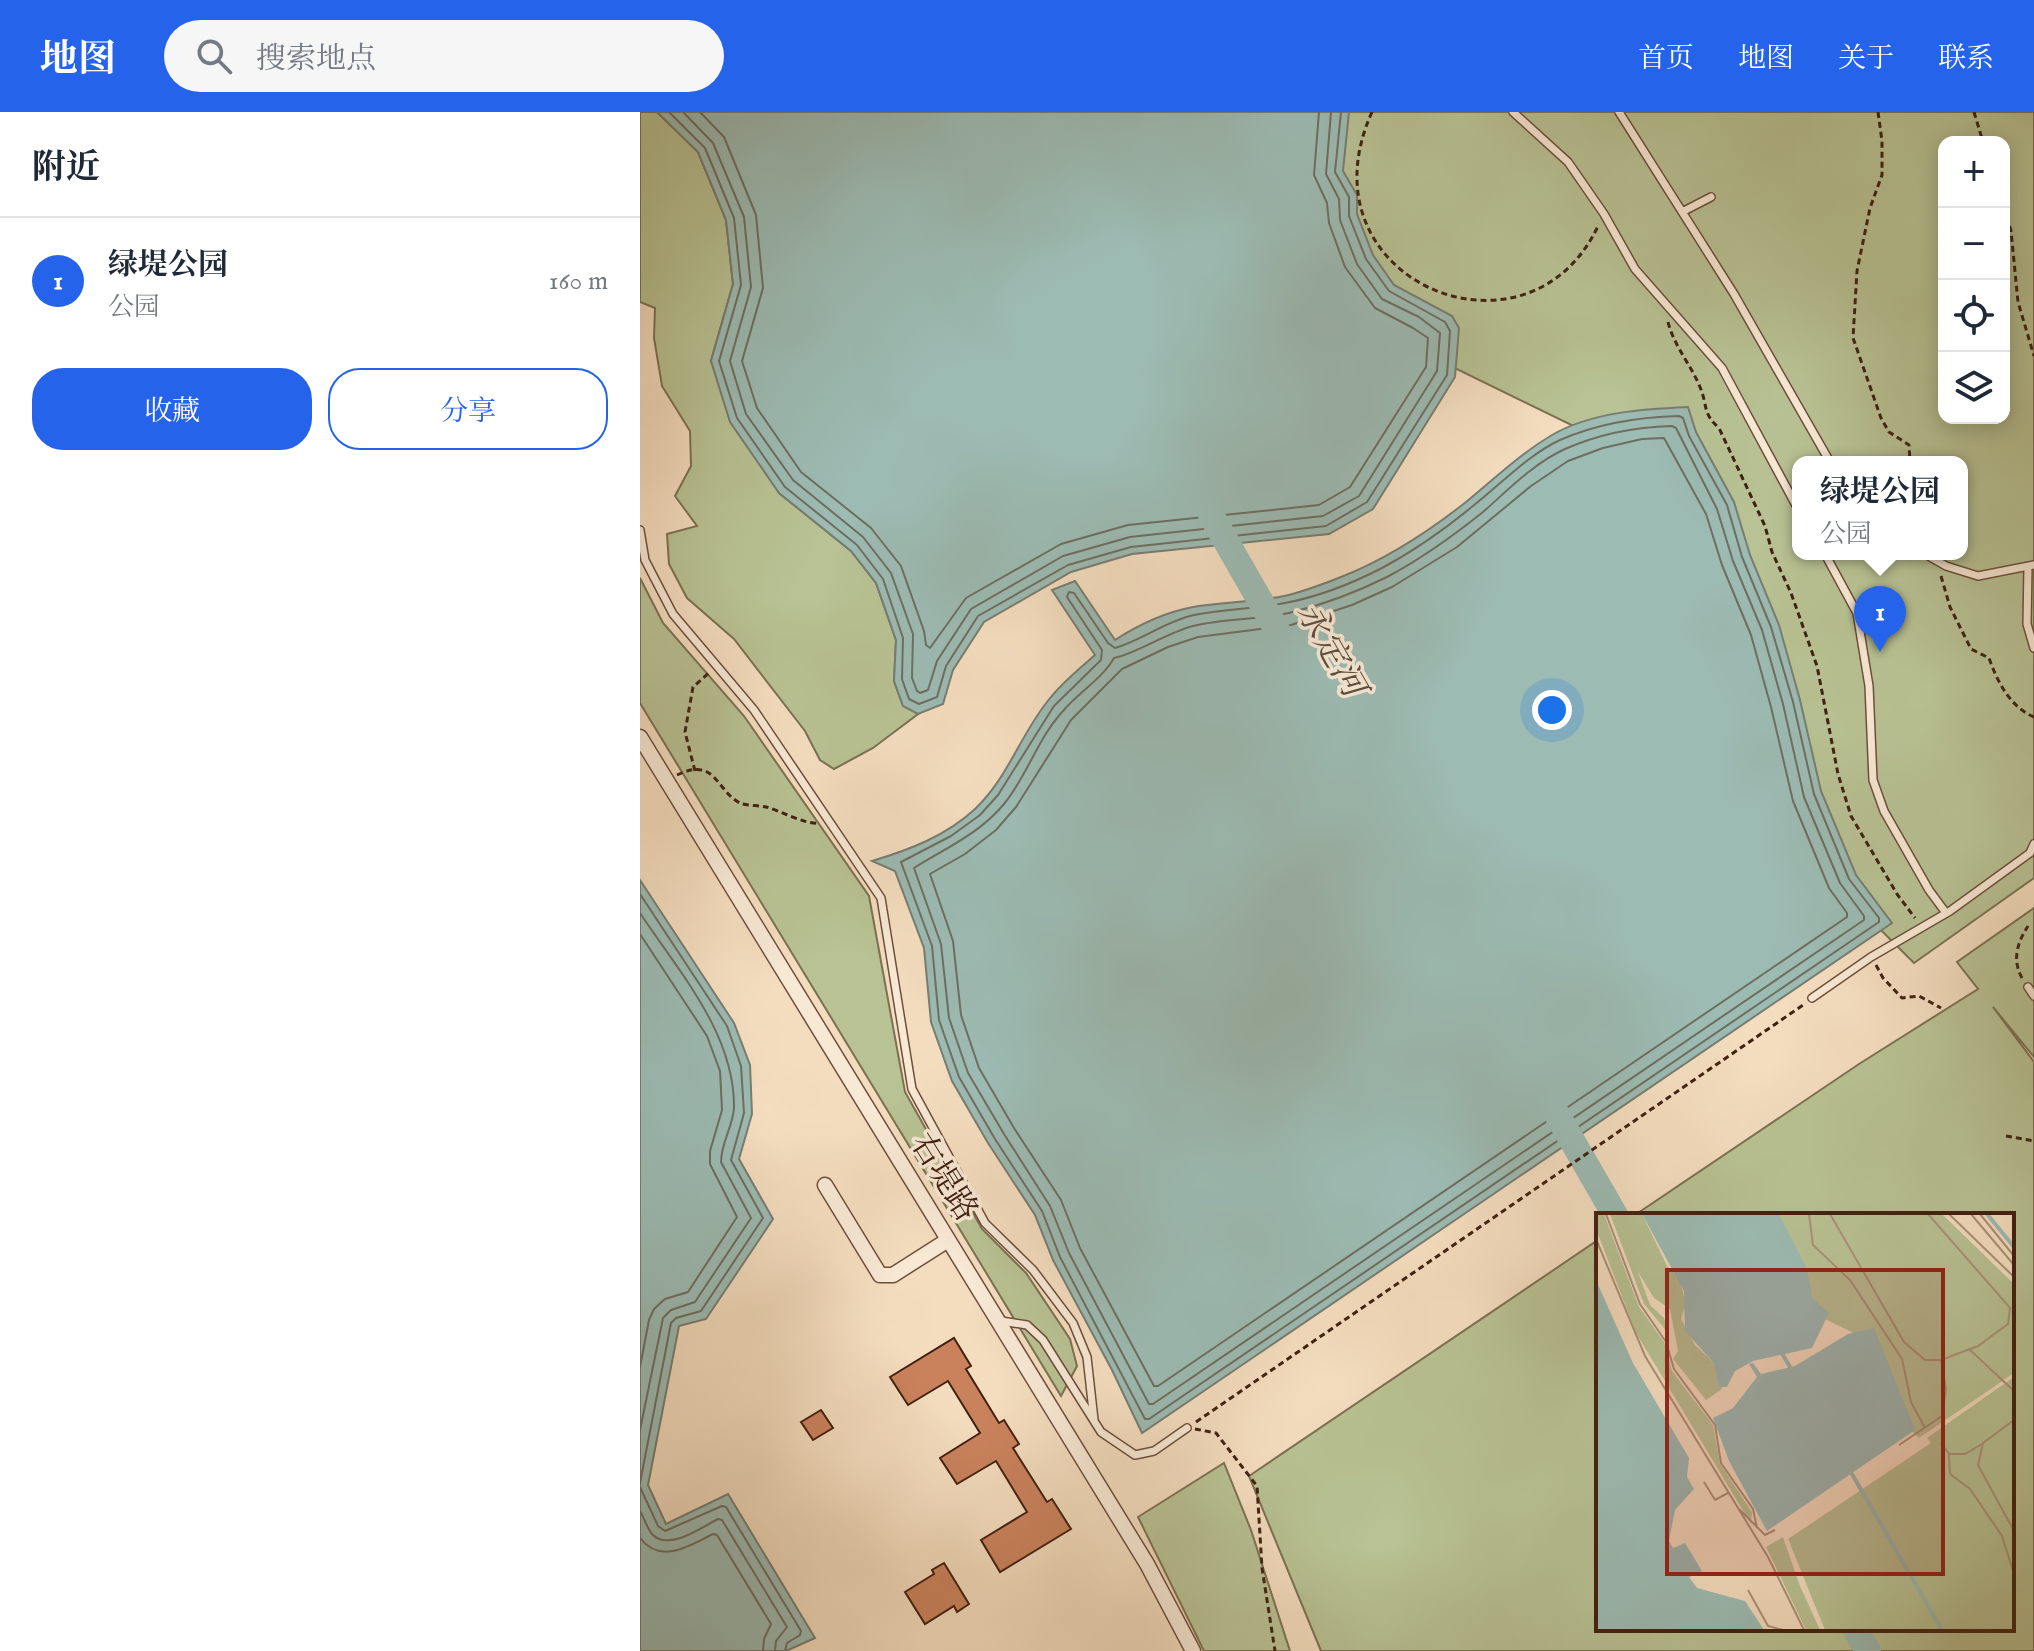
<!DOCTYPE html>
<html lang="zh">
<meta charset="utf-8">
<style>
:root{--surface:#fff;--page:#f6f6f7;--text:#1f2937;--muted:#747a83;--line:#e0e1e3;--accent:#2563eb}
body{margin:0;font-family:"IM FELL English","Noto Serif SC",serif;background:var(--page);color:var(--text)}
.controls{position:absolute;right:24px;top:24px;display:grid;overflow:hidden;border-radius:16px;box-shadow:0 4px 20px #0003}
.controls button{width:72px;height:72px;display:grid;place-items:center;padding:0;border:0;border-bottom:2px solid var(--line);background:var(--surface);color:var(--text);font:40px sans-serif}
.you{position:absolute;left:912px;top:598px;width:28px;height:28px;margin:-20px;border:6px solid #fff;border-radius:50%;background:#1a73e8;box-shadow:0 0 0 12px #1a73e833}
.badge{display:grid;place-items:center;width:52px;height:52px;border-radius:50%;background:var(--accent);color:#fff;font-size:26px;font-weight:700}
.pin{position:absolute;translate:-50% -66px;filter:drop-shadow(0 2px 4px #0008)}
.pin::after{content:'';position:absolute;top:42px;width:28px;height:24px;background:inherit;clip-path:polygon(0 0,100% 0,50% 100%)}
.popup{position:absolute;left:1152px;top:344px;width:176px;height:104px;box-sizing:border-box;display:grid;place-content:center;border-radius:16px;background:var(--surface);filter:drop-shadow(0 2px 6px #0005);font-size:26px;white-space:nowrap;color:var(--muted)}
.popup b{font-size:30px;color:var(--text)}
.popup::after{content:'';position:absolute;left:50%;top:100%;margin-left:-16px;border:16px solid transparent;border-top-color:var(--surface)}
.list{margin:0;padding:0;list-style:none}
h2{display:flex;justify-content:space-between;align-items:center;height:104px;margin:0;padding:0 32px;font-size:34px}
h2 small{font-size:26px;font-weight:400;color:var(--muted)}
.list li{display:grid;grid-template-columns:52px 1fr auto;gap:24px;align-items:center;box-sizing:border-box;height:128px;padding:0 32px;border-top:2px solid var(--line)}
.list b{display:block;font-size:30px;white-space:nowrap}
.list p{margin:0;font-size:26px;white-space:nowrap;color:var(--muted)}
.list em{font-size:26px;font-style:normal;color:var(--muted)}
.actions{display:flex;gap:16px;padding:24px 32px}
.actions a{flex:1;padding:18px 0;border:2px solid var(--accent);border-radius:32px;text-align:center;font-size:28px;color:var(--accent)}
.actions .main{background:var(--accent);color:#fff}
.icon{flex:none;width:44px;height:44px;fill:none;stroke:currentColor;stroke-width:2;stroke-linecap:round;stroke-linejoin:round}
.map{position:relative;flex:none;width:1394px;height:1539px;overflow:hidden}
header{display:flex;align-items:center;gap:48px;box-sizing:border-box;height:112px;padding:0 40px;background:var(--accent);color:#fff}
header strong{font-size:38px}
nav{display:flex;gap:44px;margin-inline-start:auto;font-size:28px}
.search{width:560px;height:72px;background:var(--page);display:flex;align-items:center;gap:20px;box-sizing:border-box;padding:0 28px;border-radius:44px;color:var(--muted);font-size:30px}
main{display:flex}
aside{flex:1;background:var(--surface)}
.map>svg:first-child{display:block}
.green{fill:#b8c294;stroke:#7c7152;stroke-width:2;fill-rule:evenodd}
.water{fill:#9cbbb3;stroke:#787d72;stroke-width:2}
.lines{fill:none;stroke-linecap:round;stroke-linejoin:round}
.shore{stroke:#6e6e62;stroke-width:2}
.river{stroke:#9cbbb3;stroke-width:26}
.building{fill:#ca825d;stroke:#412011;stroke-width:2}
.service-casing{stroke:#6e4f3c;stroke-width:10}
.minor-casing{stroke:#6e4f3c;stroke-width:17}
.path{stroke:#412011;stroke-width:3;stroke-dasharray:6 4;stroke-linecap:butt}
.service{stroke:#f8e9d5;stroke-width:7}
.minor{stroke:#f8e9d5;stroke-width:14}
.labels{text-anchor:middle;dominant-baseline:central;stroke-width:7;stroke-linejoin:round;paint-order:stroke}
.street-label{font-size:32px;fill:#412011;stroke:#f8e9d5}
.water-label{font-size:34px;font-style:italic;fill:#5c4e42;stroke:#f8e9d5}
.inset-river{fill:none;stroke:#9cbbb3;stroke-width:4}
.inset-road{fill:none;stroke:#ac9179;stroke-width:2}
.view{fill:#8f2418;fill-opacity:0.15;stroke:#8f2418;stroke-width:4}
.inset-edge{fill:none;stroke:#412011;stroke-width:4}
</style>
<header>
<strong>地图</strong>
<div class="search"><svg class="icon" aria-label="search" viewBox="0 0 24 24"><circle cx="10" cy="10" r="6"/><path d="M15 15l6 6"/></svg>搜索地点</div>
<nav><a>首页</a><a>地图</a><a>关于</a><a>联系</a></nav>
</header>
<main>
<aside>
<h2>附近<small></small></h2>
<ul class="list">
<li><span class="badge">1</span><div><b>绿堤公园</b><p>公园</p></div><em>160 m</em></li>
</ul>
<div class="actions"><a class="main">收藏</a><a>分享</a></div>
</aside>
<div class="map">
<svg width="1394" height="1539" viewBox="0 0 1394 1539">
<rect width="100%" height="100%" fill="#f4ddbf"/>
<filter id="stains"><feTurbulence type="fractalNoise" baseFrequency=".0025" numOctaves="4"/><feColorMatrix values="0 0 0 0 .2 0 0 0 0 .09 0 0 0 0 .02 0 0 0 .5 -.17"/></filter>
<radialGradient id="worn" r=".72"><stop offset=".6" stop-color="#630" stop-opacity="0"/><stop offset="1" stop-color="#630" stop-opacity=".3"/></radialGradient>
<path class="green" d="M0,0H17L58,40L86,108L93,172L71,249L139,381L211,439L236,471L256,528L254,569L263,593L278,602L233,636L194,657L180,648L165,619L94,527L47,486L29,452L27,422L57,414L35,384L51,354L50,319L22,274L14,226L15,196L0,190Z
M644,0H1394V766L1274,851L1142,720L1028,360L788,243ZM1304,30H1364V306H1304ZM1158,350H1322V442H1158Z
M0,466L23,511L104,604L229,784L265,980L342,1117L386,1161L430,1227L437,1254L421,1284L0,591Z
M1394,796V945L1353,895L1394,950V1539H681L609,1364L958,1128V1517H1372V1103H995L1219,952L1338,877L1317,850Z
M584,1351L611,1418L650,1539H564L498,1405Z"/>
<path class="water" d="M17,0H709L703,59L717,83V102L733,143L754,173L812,204L819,216L815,265L733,397L689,422L492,442L431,460L344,510L313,558L303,592L278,602L263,594L254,569L256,528L236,471L211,439L139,381L90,310L71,249L93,172L86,108L58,40Z
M1048,295L1056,320L1094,390L1110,443L1139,513L1160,588L1181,679L1216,763L1252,811L502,1321L472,1258L413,1148L395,1103L348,1031L312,969L291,910L284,836L255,759L232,749C269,738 306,724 335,697C367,667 380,624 407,590C420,572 439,557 455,543L412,478L435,469L475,528C498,513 527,500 553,495C583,490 614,490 644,484C663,480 683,472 701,465C747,447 788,420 826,390C854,367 880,342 912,323C952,300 1003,297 1048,295Z
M0,768L94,911L110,953L112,1002L99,1047L133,1107L66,1207L39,1214L8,1373L26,1412L88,1382L175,1526L146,1539H0Z"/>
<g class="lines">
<path class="shore" d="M29,0L65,36L94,106L101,173L79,249L97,306L145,375L217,433L243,467L263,526L262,567L269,587L279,592L297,585L306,554L338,504L428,453L491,435L686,414L727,390L807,263L810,219L805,210L749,179L726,147L709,104V85L695,60L701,0
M43,0L73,31L104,105L111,175L90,249L106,302L153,368L223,425L251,461L273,522L272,566L277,579L280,581L288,578L297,549L331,497L423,444L490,425L683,404L719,384L797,259L800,221L779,205L742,187L717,152L700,108L699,87L686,62L691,0
M60,0L84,25L116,103L123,176L102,249L117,296L161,360L231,416L261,454L284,519L286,533L290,536L326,486L421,432L488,413L679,393L710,375L786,255L788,226L773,216L735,196L705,155L689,111L687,91L674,63L679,0
M1039,304L1043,306L1049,324L1087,393L1102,445L1131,515L1153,590L1174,682L1209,767L1239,806V810L509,1307H505L420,1145L402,1099L355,1027L319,965L299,908L292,834L261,750L311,724L340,703L358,683L414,594L461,548L462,538L427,485L429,480L434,481L468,531L475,536C502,528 526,509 554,503C584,497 615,497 645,491C677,485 713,471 742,456C774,439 805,417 833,394C861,372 888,343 920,328C959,311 998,305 1039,304Z
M1032,314L1036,316L1077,397L1093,449L1122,518L1143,592L1164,685L1200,771L1224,804V808L513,1292H509L429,1141L410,1094L364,1022L328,961L309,906L301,832L274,756C306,736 339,722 364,692C387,664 398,626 423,599C439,580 462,567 474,546C496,542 526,521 553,514C584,506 618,508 649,501C682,493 717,480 747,465C781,447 813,424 843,400C868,378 894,351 925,337C959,322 995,315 1032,314Z
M1024,326L1066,402L1082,453L1111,523L1131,595L1153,689L1189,776L1207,801V805L518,1274H514L440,1136L421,1088L374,1016L339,956L321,903L313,829L290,762L325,742L356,718L376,695L431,608L482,557L528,535L558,525L651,513L712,493L752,475L817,435L891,374L928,349L963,336L1002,327Z
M0,782L87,914L101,954L104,1001L91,1048L123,1106L61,1199L36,1206L31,1211L0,1371
M0,801C39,860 95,922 94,996C93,1014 81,1031 81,1050L111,1106L55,1190L31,1198L23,1206L0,1318
M0,822L67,924L80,959L82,998L70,1039V1052L97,1105L48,1180L25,1187L14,1197L9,1208L0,1255
M0,1375L18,1414L25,1419L82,1394L86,1395L161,1519L160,1523L147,1531L145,1539
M0,1399C4,1406 7,1416 12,1422C28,1440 62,1415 78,1407L82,1408L147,1515L136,1529L135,1539
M0,1426C21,1453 49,1434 73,1422L77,1423L131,1512L124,1527L123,1539"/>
<path class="river" d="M571,403L637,518
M915,999L975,1103
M1215,1517L1228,1539"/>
</g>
<path class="building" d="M314,1226L331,1254L326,1257L359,1311L364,1308L379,1332L373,1336L407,1390L412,1387L431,1417L360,1460L341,1428L387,1400L356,1349L317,1372L300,1346L340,1321L308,1269L268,1293L250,1265Z
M181,1298L193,1316L173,1328L161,1310Z
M304,1451L329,1492L317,1500L314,1494L285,1512L265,1480L294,1462L292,1458Z"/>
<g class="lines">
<defs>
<path id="service" d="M873,0L928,50L964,102L995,157L1082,256L1158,397
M979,0L1094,182L1190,350
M1042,100L1071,85
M0,418L5,448L33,502L114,598L241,786L272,977L345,1111L393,1158L433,1211L447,1245L454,1308
M1185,442L1217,501L1229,574L1233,668L1244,699L1289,778L1306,801
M1285,442L1306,454L1338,464L1394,453
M1388,455L1387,512L1394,536
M1388,875L1394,884
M1172,886L1231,845L1310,799L1390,741L1394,732
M361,1209L387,1213L403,1228L461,1320L495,1343L514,1339L547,1316"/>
<path id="minor" d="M0,625L507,1452L553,1539
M185,1073L240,1163H253L308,1128"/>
</defs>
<use href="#service" class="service-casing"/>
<use href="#minor" class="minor-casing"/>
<path class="path" d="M732,0C656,168 889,265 959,112
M1238,0L1242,29V63L1230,96L1217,159L1213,226L1241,306L1249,320L1269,333L1270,350
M1334,0L1343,30
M1364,95L1371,119L1378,190L1394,244
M1028,210C1034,234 1051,253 1060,275C1068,294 1062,301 1079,316L1125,414L1132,440L1151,481L1177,554L1198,662L1211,704L1257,782L1275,806
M1301,464L1310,495L1331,537L1349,546C1357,569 1370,595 1394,605
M55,659L45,620L53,575L70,560
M37,663C76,644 76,679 100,691C107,694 118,693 126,695C142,699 165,713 180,711
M1236,853L1243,866L1262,886L1279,884L1301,896
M1382,866C1372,848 1377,831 1388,814
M1366,1024L1394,1029
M556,1310L1166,891
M555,1317L576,1321L617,1374L622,1456L635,1539"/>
<use href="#service" class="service"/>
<use href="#minor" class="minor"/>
</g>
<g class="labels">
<g class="street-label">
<text transform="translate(303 1066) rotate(58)">右堤路</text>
</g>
<g class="water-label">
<text transform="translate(690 538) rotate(60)">永定河</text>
</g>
</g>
<g transform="translate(956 1101)">
<rect width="418" height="418" fill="#f4ddbf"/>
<path d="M0,1H8L43,94L68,129L76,158L117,212L124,251L156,299L155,311L40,120L0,16ZM14,1H46L71,53L83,65L90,91L85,106L99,132L118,150L126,176L110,187L77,146L82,138L74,96L58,85L42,59L54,92L68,105L73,121L48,91ZM177,1H346L418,71V160L323,225L297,199L274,128L227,105L202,68ZM418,164V417H229L192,326L335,230L331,225ZM187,324L204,373L224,417H210L170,334Z" fill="#b8c294"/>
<path d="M46,1H183L211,56L216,85L233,100L216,135L157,148L139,158L131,174H123L118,150L89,118L88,78ZM0,67L37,150L93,245L91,264L98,276L79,297L73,328L77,335L89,330L106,358L93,364L101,375L149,388L168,417H0ZM278,115L319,217L171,318L133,248L117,205L137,195L161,164L153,151L157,150L165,161L199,153L252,121Z" fill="#9cbbb3"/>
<path class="inset-river" d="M391,1L418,34M184,137L197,159M252,254L346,417"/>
<path class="inset-road" d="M10,1L44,91L70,129L78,156L119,212L125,250L157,296L161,315M213,1L217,32L254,67L306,146L315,189L329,215M234,1L308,129L329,147H345L382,133L412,111L414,95M332,1L415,96M353,1L418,64M375,1L418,52M384,1L418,43M0,26L49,143L172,344L208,417M373,136L418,178M418,207L387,230L382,252L418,318M345,230L353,241L354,261L374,276L406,323L418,361M303,232L346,203L350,176L345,147M353,241H369L386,231M108,269L119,287L132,280M143,296L169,322L179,317M152,377L172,413L187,417"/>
<path class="view" d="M71,57H347V361H71Z"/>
<rect width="418" height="418" class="inset-edge"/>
</g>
<rect width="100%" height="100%" filter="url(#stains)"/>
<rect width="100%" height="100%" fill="url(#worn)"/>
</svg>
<div class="controls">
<button>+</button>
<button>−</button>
<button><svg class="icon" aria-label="locate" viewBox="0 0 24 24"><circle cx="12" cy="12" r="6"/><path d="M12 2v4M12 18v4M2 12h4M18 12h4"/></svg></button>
<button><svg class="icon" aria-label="layers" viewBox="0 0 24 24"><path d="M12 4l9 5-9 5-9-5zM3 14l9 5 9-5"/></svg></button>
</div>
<div class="you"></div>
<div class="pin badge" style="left:1240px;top:540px">1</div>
<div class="popup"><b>绿堤公园</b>公园</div>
</div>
</main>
